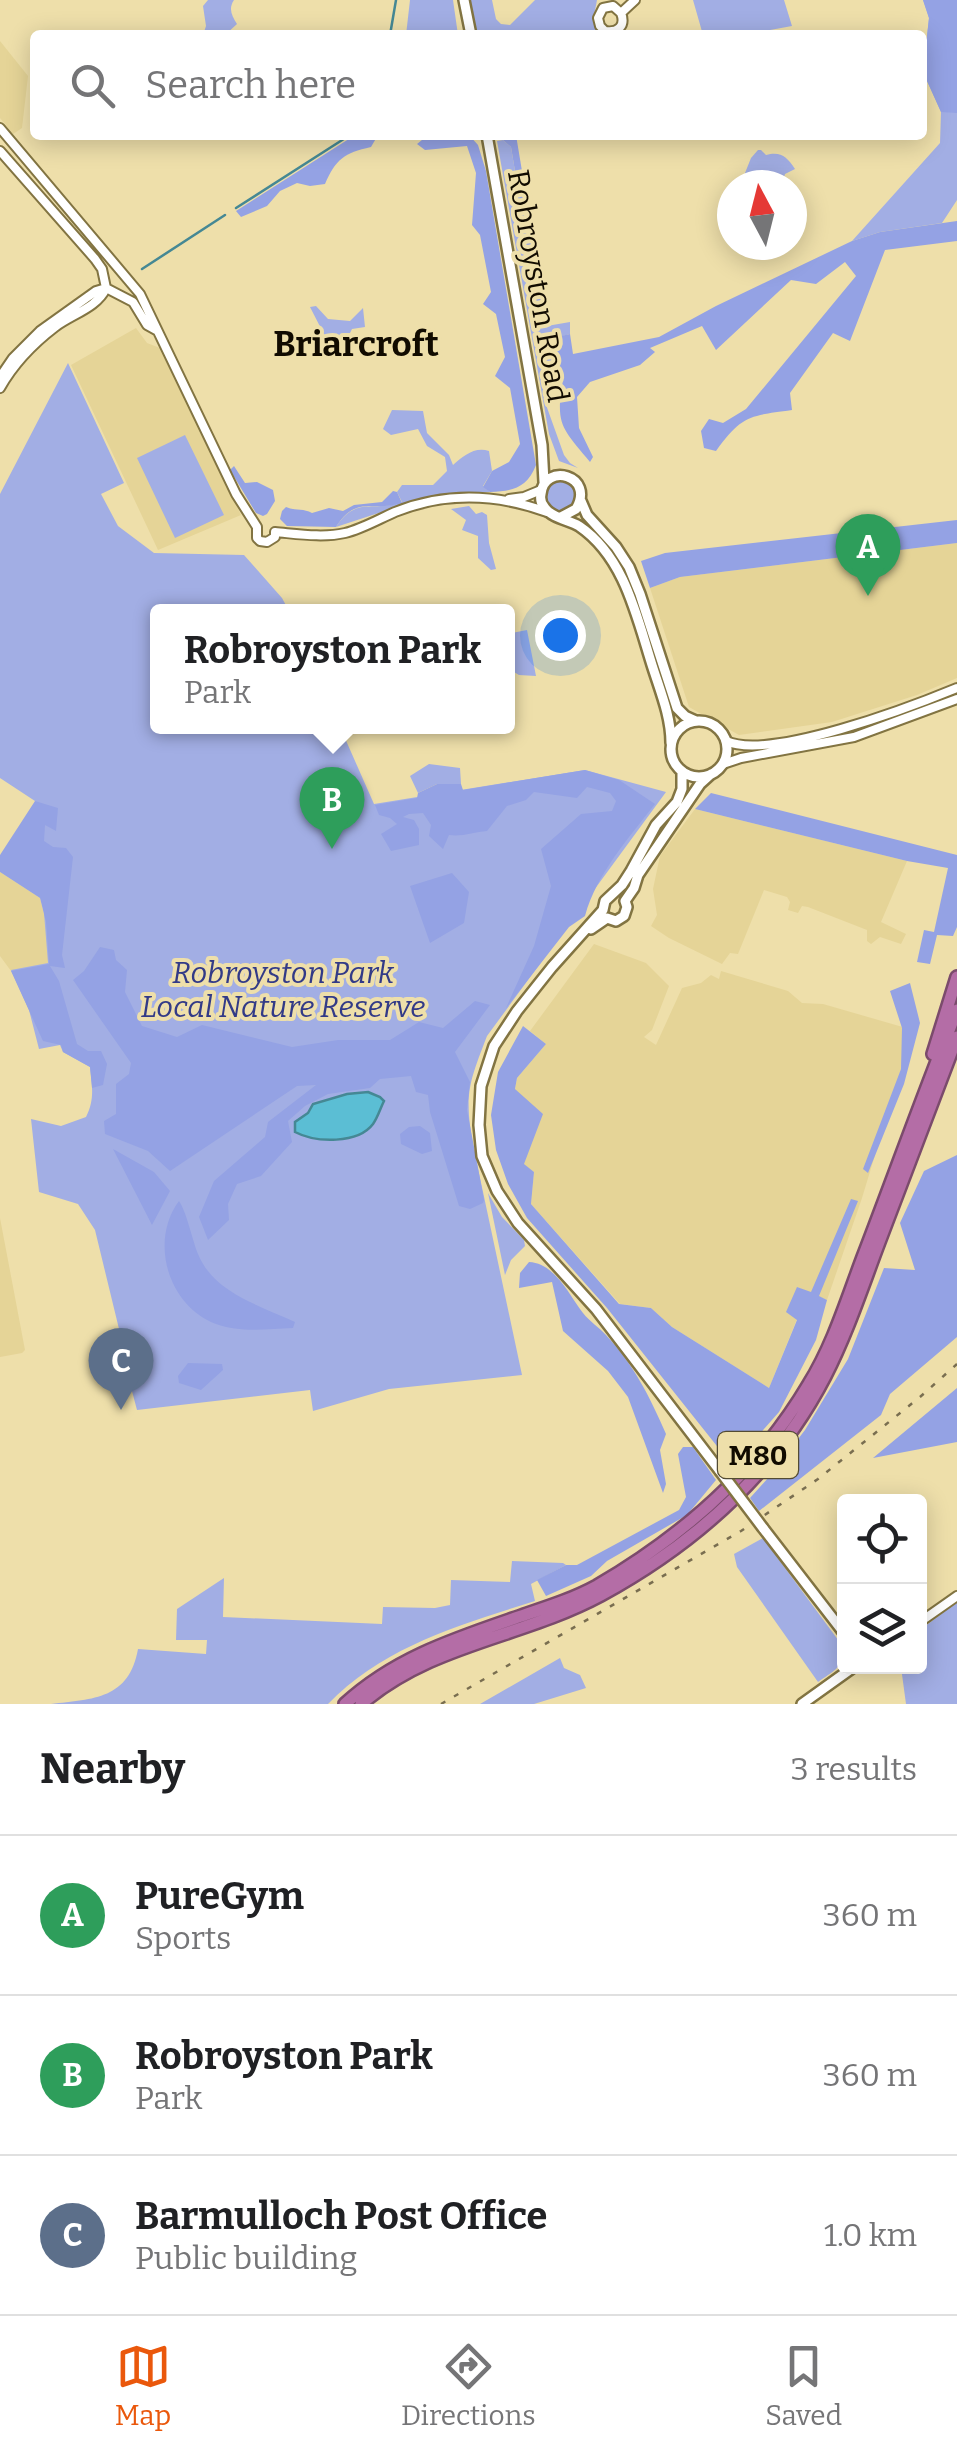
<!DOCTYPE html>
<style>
:root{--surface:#fff;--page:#f2f2f2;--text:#202124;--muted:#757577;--line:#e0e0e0;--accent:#ea580c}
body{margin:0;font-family:Bitter,serif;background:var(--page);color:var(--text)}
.controls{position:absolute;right:30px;bottom:30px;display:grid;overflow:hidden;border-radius:10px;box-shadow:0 5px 25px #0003}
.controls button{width:90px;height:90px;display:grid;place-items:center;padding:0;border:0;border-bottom:2px solid var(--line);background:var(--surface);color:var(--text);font:50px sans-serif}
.compass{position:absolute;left:717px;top:170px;width:90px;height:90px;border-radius:50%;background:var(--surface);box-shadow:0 5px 25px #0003;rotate:353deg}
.you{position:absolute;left:560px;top:635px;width:35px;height:35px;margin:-25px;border:8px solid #fff;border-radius:50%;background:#1a73e8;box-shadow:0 0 0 15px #1a73e833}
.badge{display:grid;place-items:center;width:65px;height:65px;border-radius:50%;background:var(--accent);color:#fff;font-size:32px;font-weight:700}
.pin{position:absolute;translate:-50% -82px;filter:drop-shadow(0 2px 5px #0008)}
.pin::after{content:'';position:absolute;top:52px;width:35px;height:30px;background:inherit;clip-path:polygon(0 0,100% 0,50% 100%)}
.popup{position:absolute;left:150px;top:604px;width:365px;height:130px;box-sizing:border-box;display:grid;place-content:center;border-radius:10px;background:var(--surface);filter:drop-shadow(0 2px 8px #0005);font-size:32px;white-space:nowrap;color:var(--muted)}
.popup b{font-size:38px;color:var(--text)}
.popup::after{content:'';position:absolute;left:50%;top:100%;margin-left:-20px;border:20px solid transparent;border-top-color:var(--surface)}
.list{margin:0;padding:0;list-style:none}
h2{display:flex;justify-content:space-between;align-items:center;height:130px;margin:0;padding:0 40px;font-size:42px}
h2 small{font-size:32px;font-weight:400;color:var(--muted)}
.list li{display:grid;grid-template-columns:65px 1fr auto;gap:30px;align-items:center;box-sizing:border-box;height:160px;padding:0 40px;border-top:2px solid var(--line)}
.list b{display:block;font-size:38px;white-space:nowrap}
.list p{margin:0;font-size:32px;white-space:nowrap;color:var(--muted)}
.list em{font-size:32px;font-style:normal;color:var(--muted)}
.icon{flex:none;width:55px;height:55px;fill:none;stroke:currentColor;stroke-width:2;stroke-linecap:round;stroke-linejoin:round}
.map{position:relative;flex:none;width:957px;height:1704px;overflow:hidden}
.search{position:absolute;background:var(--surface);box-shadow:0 5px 25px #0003;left:30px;right:30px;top:30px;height:110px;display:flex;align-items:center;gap:25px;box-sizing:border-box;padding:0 35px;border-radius:10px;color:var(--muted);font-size:38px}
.sheet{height:610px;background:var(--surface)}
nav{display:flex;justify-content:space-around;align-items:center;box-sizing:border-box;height:140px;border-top:2px solid var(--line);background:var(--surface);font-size:28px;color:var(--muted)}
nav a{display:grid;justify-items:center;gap:5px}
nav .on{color:var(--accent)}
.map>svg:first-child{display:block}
.built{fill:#e5d497}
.green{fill:#a2aee4}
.forest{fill:#94a2e4}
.water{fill:#5bbed4;stroke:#458894;stroke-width:2.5}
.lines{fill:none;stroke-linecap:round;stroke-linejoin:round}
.stream{stroke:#458894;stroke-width:2.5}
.tertiary-casing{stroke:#827442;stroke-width:12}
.secondary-casing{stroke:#827442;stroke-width:14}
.motorway-casing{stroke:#7b4b6c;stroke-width:16}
.tertiary{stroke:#fff;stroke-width:8}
.secondary{stroke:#fff;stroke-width:9}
.motorway{stroke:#b46da6;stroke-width:11}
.rail{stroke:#796e50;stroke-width:2.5;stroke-dasharray:5 10;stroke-linecap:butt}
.secondary-bridge-casing{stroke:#827442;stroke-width:14;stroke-linecap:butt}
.secondary-bridge{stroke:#fff;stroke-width:9}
.labels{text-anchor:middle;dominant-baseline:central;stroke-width:8;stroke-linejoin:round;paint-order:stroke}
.shield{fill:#eedfaa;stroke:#534b33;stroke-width:2.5}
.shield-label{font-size:28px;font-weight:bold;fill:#110b00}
.street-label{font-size:30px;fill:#110b00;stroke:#eedfaa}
.park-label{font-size:30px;font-style:italic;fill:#323a87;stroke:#eedfaa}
.quarter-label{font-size:35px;font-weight:bold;fill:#110b00;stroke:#eedfaa}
</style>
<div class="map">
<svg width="957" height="1704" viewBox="0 0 957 1704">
<rect width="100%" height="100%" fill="#eedfaa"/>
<path class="built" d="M0,41L28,76L22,128L13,134L0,118Z
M136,328L147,343L160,348L241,515L158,550L71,365Z
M957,543V678L917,695L832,722L739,735L689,707L650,588L680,577Z
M695,809L907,861L881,922L906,934L901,944L880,937L871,944L867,941V930L808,907L802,906L798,913L788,910L790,902L787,897L764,890L738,954L730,953L722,964L669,938L651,926L657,915L653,889L660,856Z
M0,872L40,898L46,922L49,965L11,971L0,956Z
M594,944L646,963L669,986L652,1030L644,1037L656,1045L682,988L701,983L711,975L719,979L721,971L788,991L802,1003L823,1004L913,1030L862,1198L827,1300L797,1287V1319L769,1388L672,1327L651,1308L620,1304L531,1204L534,1172L523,1164L515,1090L517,1078L546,1044L530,1031Z
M0,1218L25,1350L22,1353L0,1357Z"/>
<path class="green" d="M208,0H234C228,9 232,16 237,24L225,35H203L206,26L203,6Z
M410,0H453L458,35H406Z
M470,0H492L496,19L501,24L510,25L535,0H597L593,21L597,33L596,35H476Z
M693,0H784L792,26L743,35H703Z
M923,0H957V200L942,223L880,232L852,241L940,143L941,112L923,72L929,18Z
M503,140L511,147L541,327L570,322V334L552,339L556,372L545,402L564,455L570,463L578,468L559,461L549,434L497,141Z
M758,150H761L766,155C781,151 787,157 795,169L785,174L784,177L768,181L767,185H750L745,173L751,158Z
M316,306L328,319L350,321L363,308L365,327L352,329L349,335L354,348L345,356L330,346L310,307Z
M68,363L124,483L101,494L118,526L154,553L244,555L282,598L289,611L157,612V726L340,727L374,804L585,770L666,792L487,1036C469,1083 464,1094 473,1145L522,1375L389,1389L313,1411L310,1390L137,1410L128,1376L110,1380L109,1359L120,1333L95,1230L78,1204L39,1192L31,1119L61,1126L86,1117C95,1099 92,1086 90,1067L63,1052L60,1045L39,1049L29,1010L11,970L48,963L35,801L0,778V494Z
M392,410L423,411L427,433L449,455L453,465C463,456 475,446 489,451L492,471L483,486L490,492L448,494L412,502L336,527C357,495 372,513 402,502L397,492L402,485H433L447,471L445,457L427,446L418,429L391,435L383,429Z
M185,435L224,515L175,538L137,458Z
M546 496a15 15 0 1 1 30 0a15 15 0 1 1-30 0Z
M469,506L476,514L482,512L487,515L489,543L496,569L491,570L478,558V536L462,530L466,520L451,509Z
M527,630L536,676L519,675L507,668V634Z
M429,764L460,768L461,784H437L418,793L410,776Z
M488,1193L502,1217L524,1240L525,1246L511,1260L505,1275Z
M763,1538L844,1648C845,1667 832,1672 818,1682L737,1567L734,1554Z
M512,1561L563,1563L566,1565L531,1584L535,1601C460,1625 384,1646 328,1704H51C94,1699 129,1699 138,1649L206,1654L207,1640H176L177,1609L224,1578L223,1617L382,1624L383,1607L435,1608L450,1605L451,1580L510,1582Z
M957,1602V1704H906L901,1667L920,1666V1630Z
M560,1658L564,1668L580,1675L586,1688L534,1704H480Z"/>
<path class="forest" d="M923,0H957V113L941,112L923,72L929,18Z
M355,135H378L371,147C344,153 336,159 325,184L310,186L297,183L280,191L267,206L241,217L236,211Z
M428,135H469L478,145L486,171L536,465C527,488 513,491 490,492L483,487L492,471L509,462L520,444L510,388L495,376L505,357L496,314L483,304L491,292L480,235L472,225L476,173L467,146L425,150L417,144Z
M503,135H516L548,327L541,328L511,147L503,140Z
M957,221V241L885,250L850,341L833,333L790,393L792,410C749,416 742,415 716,451L704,448L701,431L709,419L723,423L746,409L856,276L845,262L816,284L791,280L716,350L702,326L650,348L655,352L640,365L590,382L577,397L579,428L593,457L590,462C562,428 555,425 563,380L556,372L552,338L570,334L573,354L659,337L716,306L852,241L880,232Z
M234,466L245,483L257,482L273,490L275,501L267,514L263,516L256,513L230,470Z
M393,491L397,492L402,503C372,512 356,495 336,527L287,526L280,519L282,511L286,507C295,511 303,508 312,513L329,508L343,511L354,505L382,502Z
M957,520V543L680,577L650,588L641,561L665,553Z
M585,770L619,780L655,804C628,839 597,873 585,916L569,927L506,1008L534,946L551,886L541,849L581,814L612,811L616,801L610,793L587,787L577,798L534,792L526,800L507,806L487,831C474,832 462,837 449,835L443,849L429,836L431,825L423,813L409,814L403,817L414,820L419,829V845L391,851L381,834L397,824L390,818L379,815L375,805L417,798L418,793L437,784H461L463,790Z
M711,793L957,855V927L953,936L937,935L930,964L917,962L924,930L934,932L948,868L907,861L695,809Z
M35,801L58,808L56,831L45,825L44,841L53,847L66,848L73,857L62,955L65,968L50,966L59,981L77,1044L88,1051H101L107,1064L103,1085L92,1088L90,1067L63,1052L61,1045L43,1041L11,971L49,964L46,922L40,898L0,872V855Z
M452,873L469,892L464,923L430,943L410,886Z
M100,947L114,950L116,960L127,970L125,992L142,1026L177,1037L202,1025L292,1047L338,1040H390L419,1022L443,1028L475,1001L490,1005L455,1052L470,1082L467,1110L484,1200L483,1203L470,1209L459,1206L430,1112L428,1095L416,1092L411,1076L380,1079L370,1088L328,1094L305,1106L288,1121L292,1142L261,1176L237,1184L228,1204L229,1220L208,1240L199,1217L214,1181L265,1137L268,1122L316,1085L297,1086L170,1171L148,1151L105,1134L104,1121L116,1114V1084L129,1074L131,1063L73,980L84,971Z
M910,983L920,1023L904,1084L868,1173L863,1169L901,1069L902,1028L890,991Z
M523,1026L546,1044L517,1078L515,1089L543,1114L524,1164L534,1172L531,1204L619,1304L651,1308L672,1327L769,1388L797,1320L786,1312L797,1287L811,1292L851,1199L858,1201L819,1296L827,1300L816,1340L779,1412L732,1465L607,1308L527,1218L508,1184L496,1150L491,1115L498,1072Z
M420,1126L430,1133L432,1151L422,1154L401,1144L400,1134L409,1127Z
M113,1149L154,1172L170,1191L152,1225Z
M957,1155V1337L890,1394L881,1415L759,1511L750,1498L769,1477L805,1430L848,1359L884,1268L915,1270L900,1223L924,1171Z
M179,1201C187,1213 192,1239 198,1254C214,1293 259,1305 295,1322L293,1328C268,1329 240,1333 216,1324C168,1306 149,1241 179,1201Z
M529,1262C555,1263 569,1295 583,1313C590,1322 599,1327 606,1335C634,1365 650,1397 666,1434L660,1450L666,1484L663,1493L628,1397L608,1371L563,1331L552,1282L519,1288L520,1273Z
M188,1363L222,1364L223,1370L201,1390L179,1383L178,1376Z
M957,1388V1442L873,1458Z
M683,1447H693L716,1480L687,1515L607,1561L591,1576L546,1596L537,1580L566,1565H577L679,1510L686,1497L678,1454Z"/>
<path class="water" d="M368,1092L380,1097L384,1101C380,1109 378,1117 373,1124C358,1144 316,1143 295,1132V1122L308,1113L313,1104L347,1094Z"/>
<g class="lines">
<path class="stream" d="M390,35L396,0
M236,208L350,135
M142,269L225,215"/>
<defs>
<path id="tertiary" d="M621,13L635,0
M605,31L600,26L598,18L603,8L613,6L621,13
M605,31C618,33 626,26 621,13
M0,128L140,294L236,494L257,527V538L260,541L267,542L275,537V532
M0,151L95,259L102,269L106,288L133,302L147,325L156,330
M0,377L13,358L40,331L96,291L106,288
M0,388C13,365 34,343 55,327C72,314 97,308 106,288
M509,499L524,497L541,490
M275,532C298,534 323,538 345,533C362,529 379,519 395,512C445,492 497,494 547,512
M726,741C770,761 911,707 957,688
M723,764L741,758L854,737L957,699
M920,1622L957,1596"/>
<path id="secondary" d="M464,0L471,35
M487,135L542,445L544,482
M581,501L587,515L616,547L629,567L640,594L677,708L685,716L696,721
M561,517L576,509C596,475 544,462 541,494C540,499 541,504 545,508C552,518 569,520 579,526C625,557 637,618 653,668C661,693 671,717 671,743
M671 749a28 28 0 1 1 56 0a28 28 0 1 1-56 0Z
M682,771V789L677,802L656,825L631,871L622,885L605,901L603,910L552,967L517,1011L494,1046L481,1086L479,1125L482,1156L497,1191L518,1223L596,1309L720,1471
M591,929L607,918L616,921L624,916L627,907L625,901L634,888L638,875L700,784L711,774
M763,1528L844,1633
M802,1704L855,1666"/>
<path id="motorway" d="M933,1054L957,977
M345,1704C397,1656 461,1637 527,1614C551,1606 575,1598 597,1586C683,1536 758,1470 809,1384C834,1344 848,1296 865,1252C896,1171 925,1090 957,1010
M361,1704C432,1643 521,1638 601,1595C696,1543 775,1473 825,1376C847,1333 862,1287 879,1242C905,1174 931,1105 957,1037"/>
</defs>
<use href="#tertiary" class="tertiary-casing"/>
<use href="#secondary" class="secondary-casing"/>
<use href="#motorway" class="motorway-casing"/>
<use href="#tertiary" class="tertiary"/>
<use href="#secondary" class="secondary"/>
<use href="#motorway" class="motorway"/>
<path class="rail" d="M441,1704L741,1531L818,1479L920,1397L957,1364"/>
<defs>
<path id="secondary-bridge" d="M720,1471L763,1528"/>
</defs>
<use href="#secondary-bridge" class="secondary-bridge-casing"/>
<use href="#secondary-bridge" class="secondary-bridge"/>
</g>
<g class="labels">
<rect class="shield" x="718" y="1432" width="80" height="46" rx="8"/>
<g class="shield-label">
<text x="758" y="1455">M80</text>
</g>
<g class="street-label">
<text transform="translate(538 286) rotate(80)">Robroyston Road</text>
</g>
<g class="park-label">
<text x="283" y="973">Robroyston Park<tspan x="283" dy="34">Local Nature Reserve</tspan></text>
</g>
<g class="quarter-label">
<text x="356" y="344">Briarcroft</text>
</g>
</g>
</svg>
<div class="controls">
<button><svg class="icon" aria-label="locate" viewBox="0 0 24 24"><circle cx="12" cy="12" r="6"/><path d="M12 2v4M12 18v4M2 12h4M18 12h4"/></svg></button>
<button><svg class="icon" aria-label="layers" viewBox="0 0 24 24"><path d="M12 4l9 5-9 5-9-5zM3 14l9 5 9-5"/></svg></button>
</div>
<svg class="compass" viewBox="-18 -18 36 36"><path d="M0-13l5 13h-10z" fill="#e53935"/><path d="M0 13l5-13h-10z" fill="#757577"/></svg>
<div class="you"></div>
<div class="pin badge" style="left:868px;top:596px;background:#2e9e5b">A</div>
<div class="pin badge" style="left:332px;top:849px;background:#2e9e5b">B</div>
<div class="popup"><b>Robroyston Park</b>Park</div>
<div class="pin badge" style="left:121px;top:1410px;background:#5c6f8a">C</div>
<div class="search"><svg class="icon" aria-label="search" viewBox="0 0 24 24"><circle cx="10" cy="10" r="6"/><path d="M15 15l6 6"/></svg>Search here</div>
</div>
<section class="sheet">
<h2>Nearby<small>3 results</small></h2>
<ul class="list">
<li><span class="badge" style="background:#2e9e5b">A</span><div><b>PureGym</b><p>Sports</p></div><em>360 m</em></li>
<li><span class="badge" style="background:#2e9e5b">B</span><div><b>Robroyston Park</b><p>Park</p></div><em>360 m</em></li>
<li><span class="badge" style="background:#5c6f8a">C</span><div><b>Barmulloch Post Office</b><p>Public building</p></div><em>1.0 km</em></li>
</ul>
</section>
<nav>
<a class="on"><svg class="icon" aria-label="map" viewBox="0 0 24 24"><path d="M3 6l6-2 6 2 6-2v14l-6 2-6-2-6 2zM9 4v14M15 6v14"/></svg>Map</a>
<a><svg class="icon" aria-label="directions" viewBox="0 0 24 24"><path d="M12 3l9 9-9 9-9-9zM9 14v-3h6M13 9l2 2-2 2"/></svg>Directions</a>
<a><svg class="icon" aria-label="saved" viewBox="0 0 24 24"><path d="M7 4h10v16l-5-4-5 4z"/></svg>Saved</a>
</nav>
